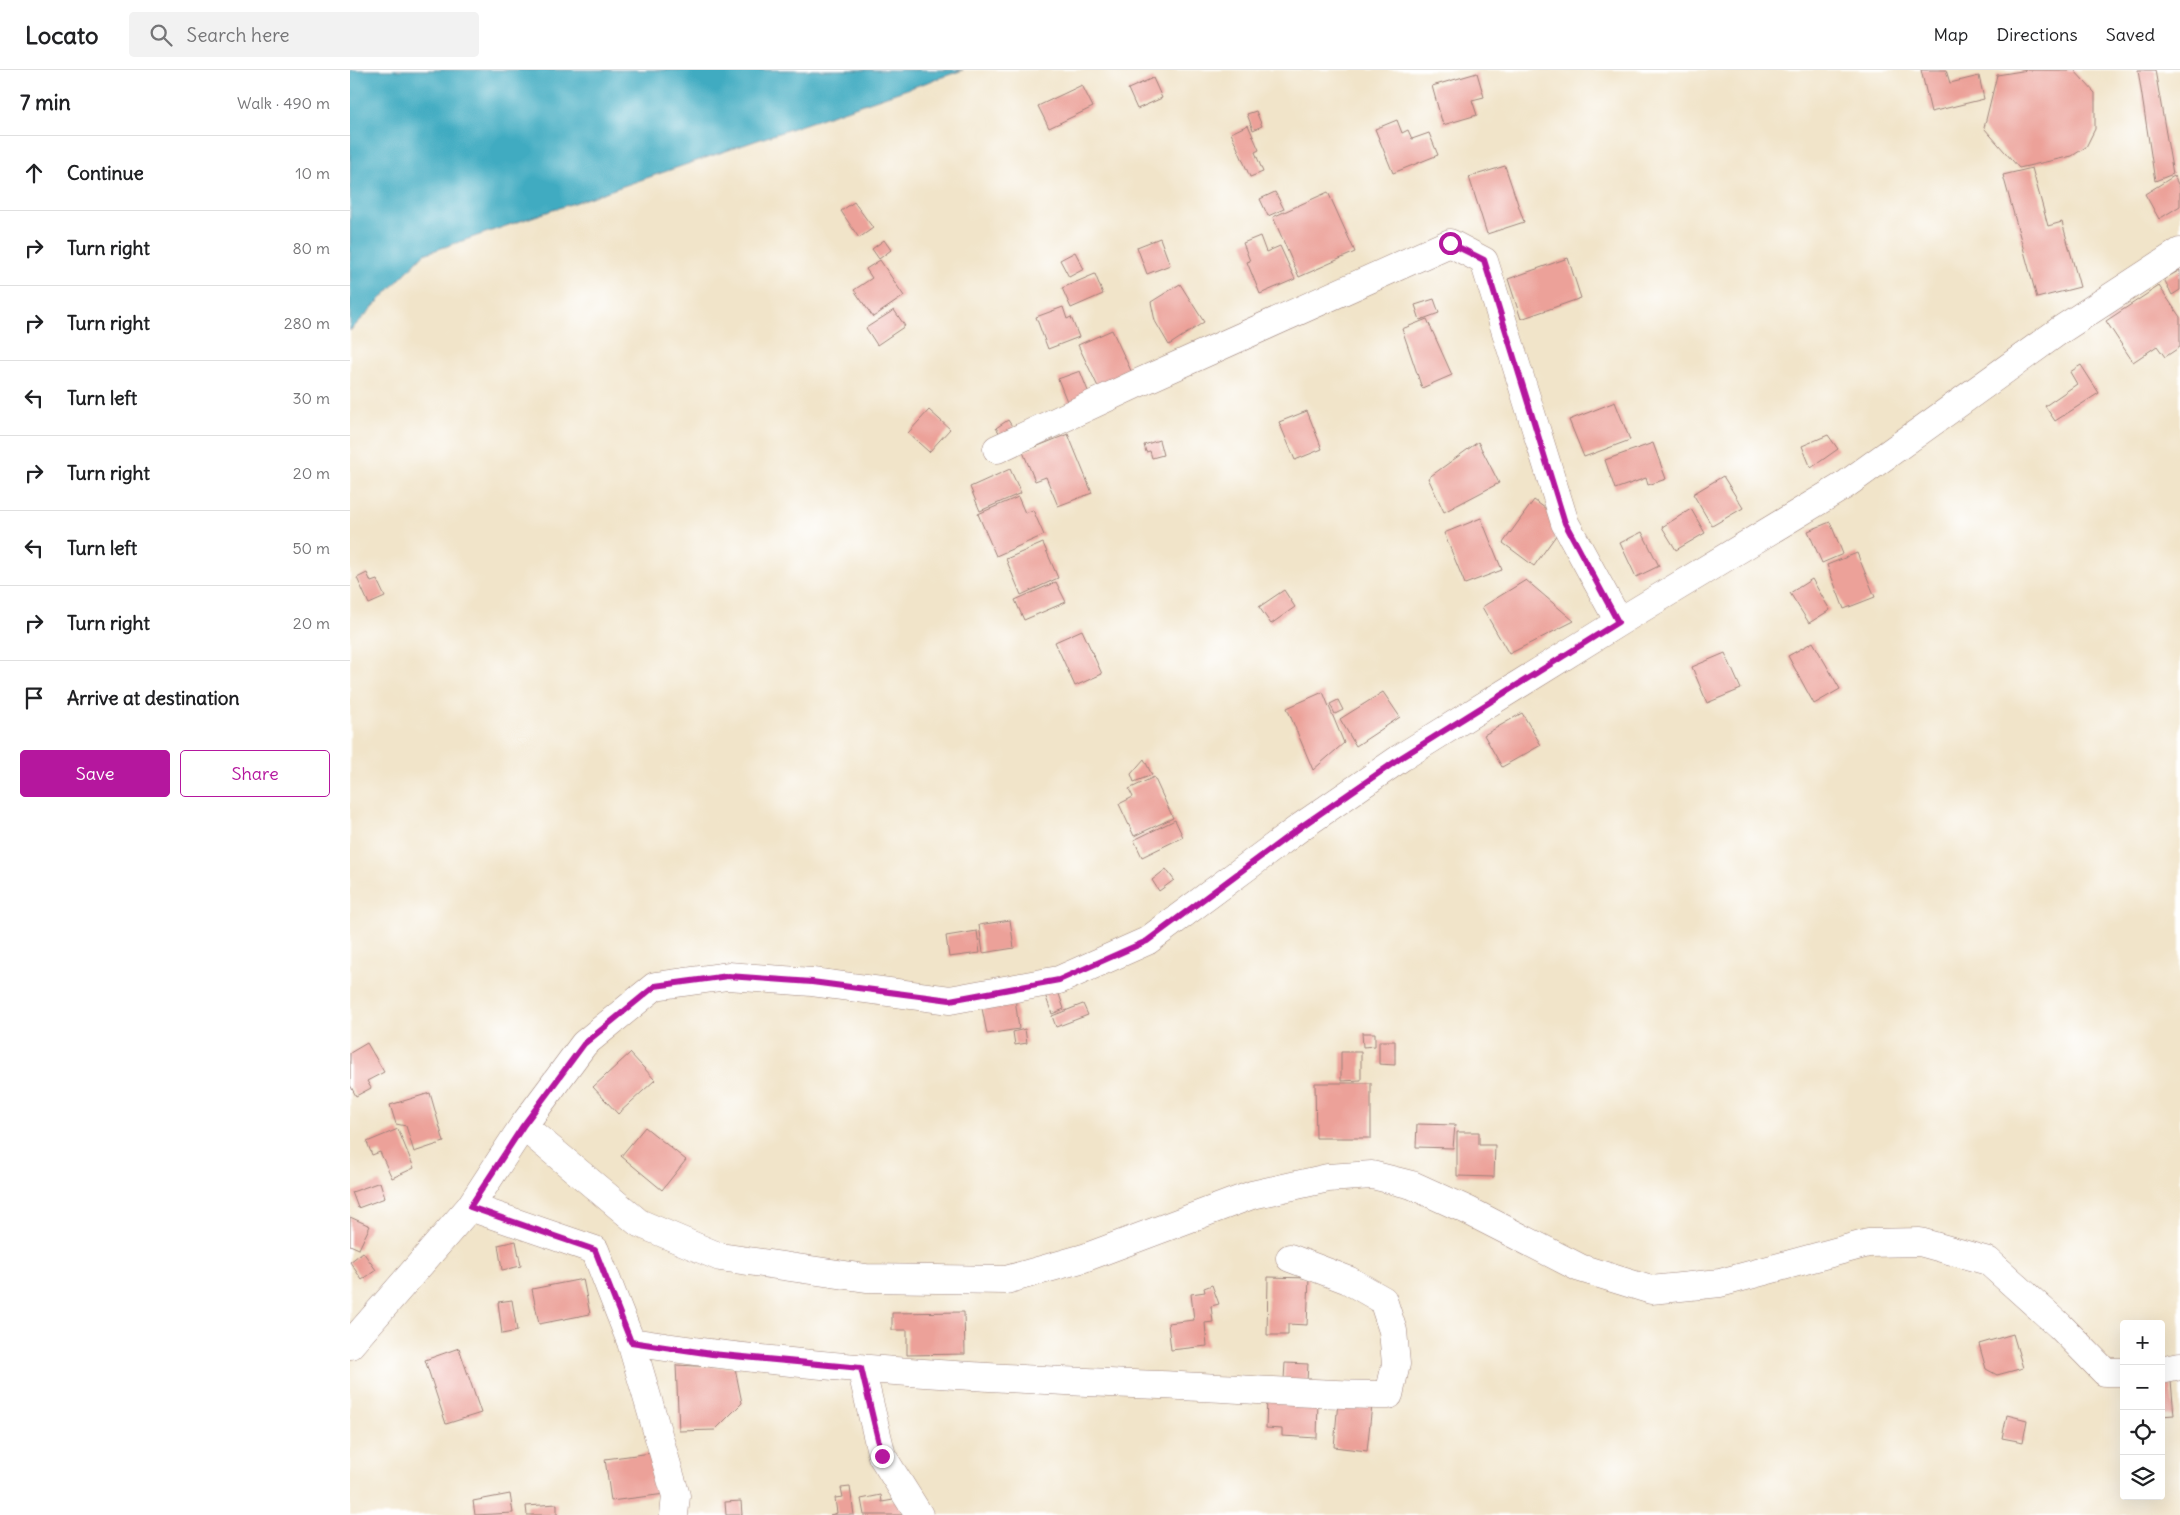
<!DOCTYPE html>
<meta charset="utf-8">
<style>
:root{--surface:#fff;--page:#f2f2f2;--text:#202124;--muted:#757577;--line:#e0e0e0;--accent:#b5179e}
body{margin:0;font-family:Delius,sans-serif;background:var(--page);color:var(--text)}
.controls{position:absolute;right:15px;bottom:15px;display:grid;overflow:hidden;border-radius:5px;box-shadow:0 5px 20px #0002}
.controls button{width:45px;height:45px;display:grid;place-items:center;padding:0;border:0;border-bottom:1px solid var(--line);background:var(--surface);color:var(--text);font:25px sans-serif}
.stop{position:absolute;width:15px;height:15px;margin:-11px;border:4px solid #b5179e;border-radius:50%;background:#fff}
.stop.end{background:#b5179e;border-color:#fff;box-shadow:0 1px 5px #0008}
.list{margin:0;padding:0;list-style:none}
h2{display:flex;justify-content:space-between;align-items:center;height:65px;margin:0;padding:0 20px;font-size:21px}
h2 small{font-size:16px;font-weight:400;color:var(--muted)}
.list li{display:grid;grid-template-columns:32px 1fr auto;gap:15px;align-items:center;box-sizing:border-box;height:75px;padding:0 20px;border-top:1px solid var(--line)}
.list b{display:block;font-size:19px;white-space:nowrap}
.list em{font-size:16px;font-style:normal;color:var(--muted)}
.actions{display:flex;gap:10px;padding:15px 20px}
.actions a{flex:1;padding:11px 0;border:1px solid var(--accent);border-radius:5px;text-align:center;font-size:18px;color:var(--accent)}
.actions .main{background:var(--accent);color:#fff}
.icon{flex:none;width:28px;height:28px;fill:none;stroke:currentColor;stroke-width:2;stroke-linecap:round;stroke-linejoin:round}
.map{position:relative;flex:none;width:1830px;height:1445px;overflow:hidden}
header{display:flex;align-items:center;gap:30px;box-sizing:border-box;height:70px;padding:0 25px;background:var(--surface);border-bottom:1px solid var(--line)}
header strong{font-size:24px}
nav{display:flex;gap:28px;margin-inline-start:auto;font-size:18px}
.search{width:350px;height:45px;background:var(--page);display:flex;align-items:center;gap:12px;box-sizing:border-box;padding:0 18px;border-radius:5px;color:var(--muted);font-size:19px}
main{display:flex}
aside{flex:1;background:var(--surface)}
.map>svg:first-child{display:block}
.water{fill:#41abc1;stroke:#466576}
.building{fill:#eca199}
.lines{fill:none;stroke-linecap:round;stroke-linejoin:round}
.minor-casing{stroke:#9e827a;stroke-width:29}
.minor{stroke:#fff;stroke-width:28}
.route{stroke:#b5179e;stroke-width:6}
</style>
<header>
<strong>Locato</strong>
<div class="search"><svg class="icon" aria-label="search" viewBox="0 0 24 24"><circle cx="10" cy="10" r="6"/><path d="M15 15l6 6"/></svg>Search here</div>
<nav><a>Map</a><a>Directions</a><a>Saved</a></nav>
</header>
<main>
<aside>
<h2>7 min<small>Walk · 490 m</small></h2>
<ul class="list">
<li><svg class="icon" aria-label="ahead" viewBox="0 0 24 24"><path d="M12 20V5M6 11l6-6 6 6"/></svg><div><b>Continue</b></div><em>10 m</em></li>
<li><svg class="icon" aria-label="right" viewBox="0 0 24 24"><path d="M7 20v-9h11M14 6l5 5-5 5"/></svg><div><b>Turn right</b></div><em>80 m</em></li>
<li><svg class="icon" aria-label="right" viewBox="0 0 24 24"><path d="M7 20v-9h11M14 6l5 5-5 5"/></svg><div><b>Turn right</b></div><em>280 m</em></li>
<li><svg class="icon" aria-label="left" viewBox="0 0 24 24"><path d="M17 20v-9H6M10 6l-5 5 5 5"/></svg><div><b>Turn left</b></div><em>30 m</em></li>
<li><svg class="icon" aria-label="right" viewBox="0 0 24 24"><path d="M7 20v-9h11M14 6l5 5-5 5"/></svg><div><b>Turn right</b></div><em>20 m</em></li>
<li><svg class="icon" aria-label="left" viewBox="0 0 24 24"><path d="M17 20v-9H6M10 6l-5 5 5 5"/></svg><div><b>Turn left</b></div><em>50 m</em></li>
<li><svg class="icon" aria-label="right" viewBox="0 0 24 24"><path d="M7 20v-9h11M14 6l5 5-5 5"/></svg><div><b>Turn right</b></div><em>20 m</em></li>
<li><svg class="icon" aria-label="arrive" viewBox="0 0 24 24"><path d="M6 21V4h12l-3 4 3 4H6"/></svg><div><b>Arrive at destination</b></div></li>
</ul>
<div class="actions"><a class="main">Save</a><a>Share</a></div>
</aside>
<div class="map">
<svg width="1830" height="1445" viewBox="0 0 1830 1445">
<rect width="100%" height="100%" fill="#fff"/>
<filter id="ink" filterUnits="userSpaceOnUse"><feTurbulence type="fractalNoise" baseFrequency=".02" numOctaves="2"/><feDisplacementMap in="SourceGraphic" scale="10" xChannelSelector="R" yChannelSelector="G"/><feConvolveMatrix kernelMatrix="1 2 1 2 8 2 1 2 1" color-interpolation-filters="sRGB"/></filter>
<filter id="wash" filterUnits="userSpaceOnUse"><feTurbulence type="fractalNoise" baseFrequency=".0096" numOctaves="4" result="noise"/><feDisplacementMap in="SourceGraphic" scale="20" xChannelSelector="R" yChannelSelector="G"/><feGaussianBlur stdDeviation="1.12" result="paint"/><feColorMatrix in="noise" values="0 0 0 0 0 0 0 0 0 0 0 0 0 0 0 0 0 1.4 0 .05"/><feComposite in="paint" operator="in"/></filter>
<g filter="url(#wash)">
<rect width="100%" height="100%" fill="#f1e4c9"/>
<path class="water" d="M0,0H613L74,184L0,261Z"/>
<g id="blocks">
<path class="building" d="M1571,0H1596L1600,13L1629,6L1634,29L1581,42Z
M1678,0H1724L1745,23V59L1736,77L1722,86L1669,98L1634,58L1647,5Z
M1788,0H1805L1823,104L1805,111Z
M1127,3L1134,27L1122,30L1127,45L1093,55L1082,16Z
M803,8L812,28L787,39L778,19Z
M732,15L743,37L699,58L688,36Z
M906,41L912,56L903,60L897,44Z
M1047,50L1052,63L1058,60L1062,69L1079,63L1088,85L1043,103L1025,59Z
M898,55L909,80L905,82L913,102L900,107L881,63Z
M1155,96L1174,152L1137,164L1119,107Z
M1682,98L1698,156L1712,152L1730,217L1687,228L1653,105Z
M1824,106L1830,118V136L1809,149L1795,124Z
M925,122L934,139L918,146L910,129Z
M978,122L1005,182L949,207L923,147Z
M504,132L523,158L509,168L491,141Z
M910,166L916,182L930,176L945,209L910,224L897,192L900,191L893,173Z
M810,168L820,195L797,204L787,177Z
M534,170L541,180L529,189L522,179Z
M725,182L734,199L719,207L710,190Z
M1218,188L1231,228L1171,249L1158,209Z
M530,190L554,226L523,247L504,220L522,208L516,199Z
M1830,200V220L1822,225L1814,209Z
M745,204L753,224L721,238L712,218Z
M830,214L854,252L819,275L805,251L801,232Z
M1809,216L1830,247V277L1815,287L1807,276L1783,292L1756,251Z
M1084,229L1089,243L1070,250L1065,235Z
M713,237L717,249L721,247L729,267L698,279L686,247Z
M544,240L555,256L527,275L516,258Z
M1077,249L1102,305L1072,318L1052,259Z
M762,260L783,305L750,321L728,275Z
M1731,295L1749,323L1705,351L1695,336L1727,314L1720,302Z
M730,301L740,326L718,334L708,309Z
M1265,332L1280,370L1234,387L1219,350Z
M579,340L600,359L579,382L558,363Z
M957,341L972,379L945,390L929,352Z
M658,350L665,361L653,368L646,358Z
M718,364L742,423L708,436L696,407L685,411L673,382Z
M1478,365L1488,379L1461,398L1452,376Z
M809,370L813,385L802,388L800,381L796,382L794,375Z
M1128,372L1149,413L1094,442L1078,408Z
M1303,373L1316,409L1298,415L1296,408L1265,419L1255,390Z
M660,399L671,423L630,441L620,417Z
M1373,406L1393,438L1362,456L1343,424Z
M668,427L675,443L683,440L694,465L646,486L628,444Z
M1184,430L1215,453L1184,496L1153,473Z
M1341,439L1355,463L1326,480L1312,457Z
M1131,448L1152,500L1115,514L1094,463Z
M1480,452L1493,484L1472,493L1458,461Z
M1292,462L1309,496L1286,507L1270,473Z
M693,473L708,508L671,525L656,489Z
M1507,483L1525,527L1494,539L1477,495Z
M17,503L21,512L27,510L35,527L19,534L7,508Z
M1462,509L1480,540L1459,553L1440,523Z
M1176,510L1224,551L1159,584L1132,537Z
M706,512L716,532L674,550L665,530Z
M934,520L945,537L921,554L909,537Z
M732,560L752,604L725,616L705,572Z
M1463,572L1490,619L1464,634L1438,586Z
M1375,583L1391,619L1357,633L1342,597Z
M973,622L994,673L963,700L937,638Z
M1033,622L1050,647L1006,676L990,649Z
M988,630L993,640L985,644L980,634Z
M1172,643L1191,675L1152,697L1134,665Z
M794,689L802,705L784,712L781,704Z
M804,707L823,748L784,766L769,734L783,727L779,719Z
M825,750L833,767L792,787L784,770Z
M816,799L824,810L809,821L802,810Z
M660,850L664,878L633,883L629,855Z
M627,861L630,883L599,887L596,866Z
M706,915L714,939L702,944L693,919Z
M665,928L669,959L637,964L631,933Z
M733,934L738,945L706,957L702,946Z
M675,959L677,973L665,975L663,962Z
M1012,963H1025V976L1013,977Z
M1029,971H1045V995L1029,994Z
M17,973L34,1002L17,1011L21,1018L6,1026L0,1015V983Z
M991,982H1011V1010L991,1011Z
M280,983L305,1010L268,1044L243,1017Z
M965,1013H1021V1068H966Z
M80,1023L94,1072L64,1082L56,1056L46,1054L40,1035Z
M1067,1054L1105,1055L1103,1078L1066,1077Z
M295,1057L336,1090L312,1120L271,1086Z
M48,1059L64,1098L42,1108L30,1082L22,1085L17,1072Z
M1107,1062H1129V1075H1145L1144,1107L1107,1106Z
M30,1112L35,1128L8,1138L2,1122Z
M0,1147L20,1156L9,1179L0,1175Z
M166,1171L171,1196L152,1200L148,1175Z
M13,1182L26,1200L12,1210L0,1192Z
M918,1207L959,1208L957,1255L938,1254V1265H917Z
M233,1209L240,1244L189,1254L182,1219Z
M862,1215L869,1234L861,1236L863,1252L855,1253L857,1276L821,1280L818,1253L844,1250L841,1224L855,1222L854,1218Z
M162,1230L167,1261L152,1264L148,1232Z
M614,1242L615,1284L557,1285V1260H542V1243Z
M1663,1264L1673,1298L1647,1305L1636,1299L1629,1274Z
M109,1278L131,1343L96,1354L75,1290Z
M935,1293L958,1294L957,1311L934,1309Z
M326,1295L385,1298L392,1333L365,1360L329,1361Z
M1821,1311L1824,1345L1811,1346V1312Z
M917,1327L968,1330L967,1368L932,1366V1359L916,1358Z
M988,1331L1022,1335L1017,1381L984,1377Z
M1657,1345L1677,1350L1673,1372L1652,1368Z
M309,1382L315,1424L261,1431L255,1389Z
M500,1417L504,1445H480L487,1443L485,1428L493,1427L491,1418Z
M160,1424L163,1443L125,1445L123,1431Z
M531,1425L532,1432L549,1429L553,1445H514L511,1429Z
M391,1431L392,1445H376L375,1432Z
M207,1434V1445H177L176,1436Z"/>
</g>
</g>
<g filter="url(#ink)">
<use href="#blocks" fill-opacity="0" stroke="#9e827a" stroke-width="1"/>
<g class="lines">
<defs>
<path id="minor" d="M647,379L786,314L1100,173L1134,191L1215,453L1269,552
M173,1056L234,974L305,916L378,906L462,912L600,930L709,910L797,871L952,756L1052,687L1269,552L1495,415L1709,261L1830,182
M120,1137L245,1180L281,1272L326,1426L324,1445
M281,1272C456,1299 633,1308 810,1315C887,1318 963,1325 1039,1325L1046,1294L1043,1261L1033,1230L998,1210L940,1188
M0,1275L120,1137L173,1056L289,1153L370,1187L516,1208L656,1210L734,1188L902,1125L978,1108L1022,1105L1062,1115L1117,1140L1230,1198L1301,1220L1370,1213L1518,1173L1570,1172L1638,1191L1710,1256L1755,1302H1774
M511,1298L532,1386L569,1445
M1811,1300L1830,1296"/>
</defs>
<use href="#minor" class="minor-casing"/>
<use href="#minor" class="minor"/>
</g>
</g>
<g class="lines" filter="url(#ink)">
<path class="route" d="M532,1386L511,1298L362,1284L281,1272L245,1180L120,1137L173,1056L234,974L305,916L378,906L462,912L600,930L709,910L797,871L952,756L1052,687L1268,552L1215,453L1134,190L1100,173"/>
</g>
</svg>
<div class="controls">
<button>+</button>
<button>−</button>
<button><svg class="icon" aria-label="locate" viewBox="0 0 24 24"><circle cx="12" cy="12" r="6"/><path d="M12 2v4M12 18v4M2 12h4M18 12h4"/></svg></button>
<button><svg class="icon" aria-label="layers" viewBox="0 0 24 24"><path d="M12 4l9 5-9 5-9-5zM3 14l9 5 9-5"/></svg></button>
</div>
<div class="stop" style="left:1100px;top:173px"></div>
<div class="stop end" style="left:532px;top:1386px"></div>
</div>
</main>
